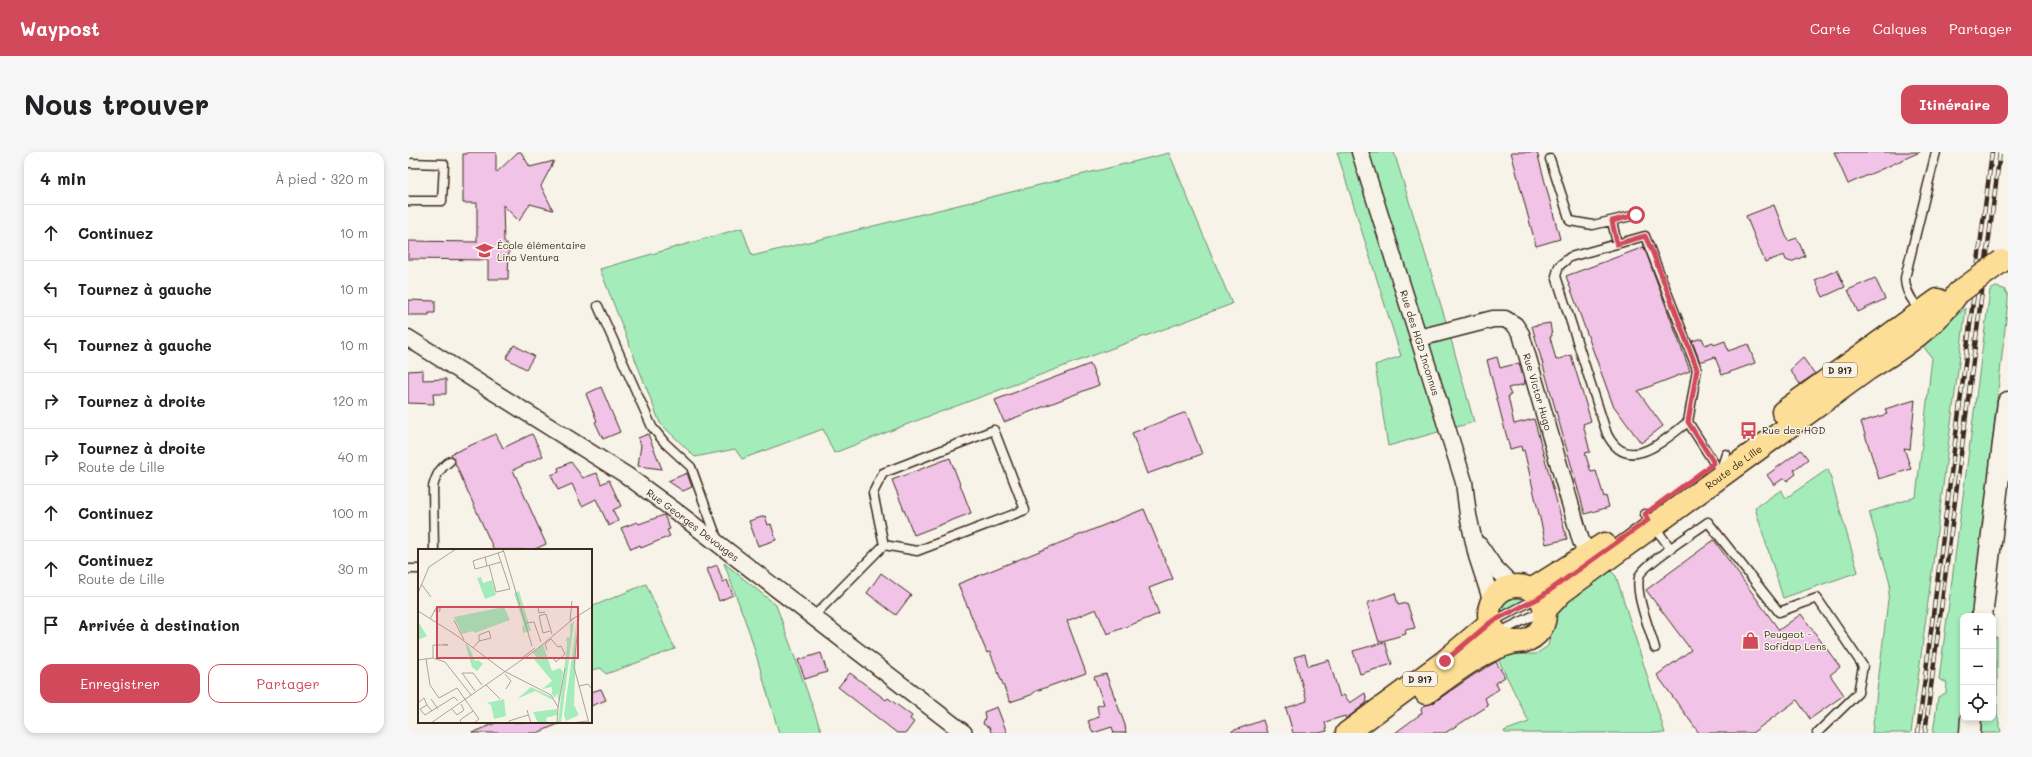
<!DOCTYPE html>
<html lang="fr">
<meta charset="utf-8">
<style>
:root{--surface:#fff;--page:#f6f6f6;--text:#202124;--muted:#757577;--line:#e0e0e0;--accent:#d1495b}
body{margin:0;font-family:Mali,sans-serif;background:var(--page);color:var(--text)}
.controls{position:absolute;right:12px;bottom:12px;display:grid;overflow:hidden;border-radius:8px;box-shadow:0 2px 6px #0003}
.controls button{width:36px;height:36px;display:grid;place-items:center;padding:0;border:0;border-bottom:1px solid var(--line);background:var(--surface);color:var(--text);font:20px sans-serif}
.stop{position:absolute;width:12px;height:12px;margin:-9px;border:3px solid #d1495b;border-radius:50%;background:#fff}
.stop.end{background:#d1495b;border-color:#fff;box-shadow:0 1px 4px #0008}
.list{margin:0;padding:0;list-style:none}
h2{display:flex;justify-content:space-between;align-items:center;height:52px;margin:0;padding:0 16px;font-size:17px}
h2 small{font-size:13px;font-weight:400;color:var(--muted)}
.list li{display:grid;grid-template-columns:26px 1fr auto;gap:12px;align-items:center;box-sizing:border-box;height:56px;padding:0 16px;border-top:1px solid var(--line)}
.list b{display:block;font-size:15px;white-space:nowrap}
.list p{margin:0;font-size:13px;white-space:nowrap;color:var(--muted)}
.list em{font-size:13px;font-style:normal;color:var(--muted)}
.actions{display:flex;gap:8px;padding:12px 16px}
.actions a{flex:1;padding:9px 0;border:1px solid var(--accent);border-radius:12px;text-align:center;font-size:14px;color:var(--accent)}
.actions .main{background:var(--accent);color:#fff}
.icon{flex:none;width:22px;height:22px;fill:none;stroke:currentColor;stroke-width:2;stroke-linecap:round;stroke-linejoin:round}
.map{position:relative;flex:none;width:1600px;height:581px;overflow:hidden;border-radius:12px}
header{display:flex;align-items:center;gap:24px;box-sizing:border-box;height:56px;padding:0 20px;background:var(--accent);color:#fff}
header strong{font-size:19px}
nav{display:flex;gap:22px;margin-inline-start:auto;font-size:14px}
.intro{display:flex;align-items:center;justify-content:space-between;box-sizing:border-box;height:96px;padding:0 24px}
h1{margin:0;font-size:28px}
.button{padding:10px 18px;border-radius:12px;background:var(--accent);color:#fff;font-size:14px;font-weight:700}
main{display:flex;gap:24px;padding:0 24px}
aside{flex:1;background:var(--surface);border-radius:12px;box-shadow:0 2px 6px #0003}
.map>svg:first-child{display:block}
.green{fill:#a4edbb;stroke:#708c6c}
.building{fill:#f1c3e7;stroke:#3b2a1e}
.lines{fill:none;stroke-linecap:round;stroke-linejoin:round}
.service-casing{stroke:#3b2a1e;stroke-width:11}
.minor-casing{stroke:#3b2a1e;stroke-width:19}
.tertiary-casing{stroke:#3b2a1e;stroke-width:23}
.primary-casing{stroke:#3b2a1e;stroke-width:25}
.service{stroke:#f7f3e8;stroke-width:8}
.minor{stroke:#f7f3e8;stroke-width:16}
.tertiary{stroke:#f7f3e8;stroke-width:20}
.primary{stroke:#fdde96;stroke-width:22}
.rail-casing{stroke:#3b2a1e;stroke-width:4.5}
.rail{stroke:#f7f3e8;stroke-width:3;stroke-dasharray:9;stroke-linecap:butt}
.primary-bridge-casing{stroke:#3b2a1e;stroke-width:25;stroke-linecap:butt}
.primary-bridge{stroke:#fdde96;stroke-width:22}
.route{stroke:#d1495b;stroke-width:5}
.labels{text-anchor:middle;dominant-baseline:central;stroke-width:3;stroke-linejoin:round;paint-order:stroke}
.shield{fill:#f7f3e8;stroke:#73665b;stroke-width:1}
.shield-label{font-size:9px;font-weight:bold;fill:#3b2a1e}
.poi-label{font-size:10px;fill:#3b2a1e;stroke:#f7f3e8;text-anchor:start}
.street-label{font-size:10px;fill:#3b2a1e;stroke:#f7f3e8}
.inset-road{fill:none;stroke:#aca397;stroke-width:1}
.view{fill:#d1495b;fill-opacity:0.15;stroke:#d1495b;stroke-width:2}
.inset-edge{fill:none;stroke:#3b2a1e;stroke-width:2}
</style>
<header>
<strong>Waypost</strong>
<nav><a>Carte</a><a>Calques</a><a>Partager</a></nav>
</header>
<div class="intro"><h1>Nous trouver</h1><a class="button">Itinéraire</a></div>
<main>
<aside>
<h2>4 min<small>À pied · 320 m</small></h2>
<ul class="list">
<li><svg class="icon" aria-label="ahead" viewBox="0 0 24 24"><path d="M12 20V5M6 11l6-6 6 6"/></svg><div><b>Continuez</b></div><em>10 m</em></li>
<li><svg class="icon" aria-label="left" viewBox="0 0 24 24"><path d="M17 20v-9H6M10 6l-5 5 5 5"/></svg><div><b>Tournez à gauche</b></div><em>10 m</em></li>
<li><svg class="icon" aria-label="left" viewBox="0 0 24 24"><path d="M17 20v-9H6M10 6l-5 5 5 5"/></svg><div><b>Tournez à gauche</b></div><em>10 m</em></li>
<li><svg class="icon" aria-label="right" viewBox="0 0 24 24"><path d="M7 20v-9h11M14 6l5 5-5 5"/></svg><div><b>Tournez à droite</b></div><em>120 m</em></li>
<li><svg class="icon" aria-label="right" viewBox="0 0 24 24"><path d="M7 20v-9h11M14 6l5 5-5 5"/></svg><div><b>Tournez à droite</b><p>Route de Lille</p></div><em>40 m</em></li>
<li><svg class="icon" aria-label="ahead" viewBox="0 0 24 24"><path d="M12 20V5M6 11l6-6 6 6"/></svg><div><b>Continuez</b></div><em>100 m</em></li>
<li><svg class="icon" aria-label="ahead" viewBox="0 0 24 24"><path d="M12 20V5M6 11l6-6 6 6"/></svg><div><b>Continuez</b><p>Route de Lille</p></div><em>30 m</em></li>
<li><svg class="icon" aria-label="arrive" viewBox="0 0 24 24"><path d="M6 21V4h12l-3 4 3 4H6"/></svg><div><b>Arrivée à destination</b></div></li>
</ul>
<div class="actions"><a class="main">Enregistrer</a><a>Partager</a></div>
</aside>
<div class="map">
<svg width="1600" height="581" viewBox="0 0 1600 581">
<rect width="100%" height="100%" fill="#f7f3e8"/>
<filter id="ink" filterUnits="userSpaceOnUse"><feTurbulence type="fractalNoise" baseFrequency=".025" numOctaves="2"/><feDisplacementMap in="SourceGraphic" scale="8" xChannelSelector="R" yChannelSelector="G"/><feConvolveMatrix kernelMatrix="1 2 1 2 8 2 1 2 1" color-interpolation-filters="sRGB"/></filter>
<g filter="url(#ink)">
<path class="green" d="M929,0H986L1039,173L1066,270L980,294L967,213L993,204Z
M761,1L824,152L505,270L426,301L415,277L334,307L327,297L287,305L252,271L192,117L334,76L344,104Z
M1588,135L1596,137L1600,143V149L1565,464H1555V529L1552,581H1525L1530,545L1538,541L1539,531L1531,527L1582,138Z
M1558,156L1503,581H1464L1482,431L1461,360L1508,345L1524,206L1513,191Z
M1420,317L1450,420L1375,446L1347,356L1373,338L1378,346Z
M316,411L368,453L414,581H371L342,482Z
M1203,419L1208,424L1257,581H1097L1096,579L1121,570L1092,511L1085,503L1128,502L1140,494L1148,455Z
M238,432L267,497L198,522L193,516L184,518L183,455Z
M1109,443L1121,447L1090,462C1091,451 1099,445 1109,443Z
M1589,485V561L1593,581H1570L1571,566H1585V486Z"/>
<path class="building" d="M59,0H88V21L110,0H113L122,15L146,9L133,34L145,58L122,52L111,69L95,53L96,90L101,94L100,127H80V108L0,107V89L69,90V51H55V2H59Z
M1103,0H1129L1152,87L1128,94Z
M1426,0H1512L1440,32Z
M1366,53L1380,89L1389,86L1397,104L1383,110L1378,108L1376,103L1357,110L1338,64Z
M1236,95L1282,219L1230,239L1255,274L1233,291L1205,253L1158,124Z
M1429,118L1437,135L1415,145L1407,128Z
M1467,126L1477,147L1450,160L1440,138Z
M0,148L27,149V161H21V163H0Z
M1142,171L1144,184L1142,185L1148,208L1163,203L1183,269L1175,272L1182,300L1177,301L1183,320L1188,319L1196,345L1198,344L1201,355L1177,362L1124,174Z
M1294,186L1297,193L1305,190L1306,193L1317,189L1320,199L1340,192L1347,211L1314,223L1307,205L1292,210L1284,189Z
M106,193L126,204L118,217L98,206Z
M1089,205L1092,216L1111,211L1117,232L1100,236L1103,243L1100,244L1106,272L1126,267L1159,387L1138,392L1116,298L1114,299L1113,294L1102,297L1098,282L1079,208Z
M1395,206L1407,222L1392,232L1382,218Z
M682,212L691,233L596,270L587,248Z
M15,218V228L38,227V242H25L26,252L0,251V219Z
M193,235L212,280L195,287L187,270L189,269L178,242Z
M1507,248L1502,297L1496,296L1503,317L1471,327L1453,270L1479,262L1477,257Z
M778,260L794,302L739,322L724,281Z
M88,282L95,296L124,282L135,304L105,318L138,392L125,398H86L43,302Z
M240,282L254,317L230,314L233,293L230,286Z
M1393,298L1400,307L1386,318L1388,322L1379,329L1376,326L1366,333L1359,323Z
M542,306L563,361L506,383L484,328Z
M163,310L175,326L189,321L193,332L201,328L213,354L205,358L210,369L201,374L188,347L174,354L164,332L150,338L143,323L151,320L150,316Z
M279,321L284,335L275,339L260,329Z
M736,357L765,427L741,436L751,462L699,482L688,457L659,469L678,521L628,539L623,543L602,550L582,500L579,501L550,432Z
M256,363L262,377L259,378L262,384L233,396L232,393L223,397L213,376L229,370L231,372Z
M357,364L360,373L363,372L368,388L350,394L341,369Z
M1306,388L1371,478L1393,462L1432,515L1422,523L1436,543L1402,567L1389,548L1344,581H1291L1249,523L1283,498L1238,438Z
M309,413L315,430L319,428L325,443L311,449L299,417Z
M473,421L503,443L488,463L459,441Z
M987,441L990,453L999,451L1007,476L997,478L998,482L971,490L959,451Z
M977,490L984,512L952,522L945,499Z
M413,501L419,520L397,527L390,508Z
M897,502L900,514L921,508L932,545L936,543L942,551L957,541L959,550L938,567L937,564L917,570L919,579L911,581H885L878,556L899,549L886,505Z
M1088,510L1097,525L1087,531L1091,537L1077,546L1080,554L1037,581H987L1014,561L1013,557L1017,553L1025,551L1067,522Z
M442,521L478,548L480,546L504,564L502,567L506,570L498,581H489L430,535Z
M698,522L717,573L718,581H706L704,575L685,581L680,569L691,565L689,554L696,552L686,525Z
M193,537L198,548L183,554V540Z
M589,555L599,581H583L582,576L575,572L577,565L576,560Z
M855,568L859,581H824V579Z
M90,570H155L129,581H64Z"/>
<g class="lines">
<defs>
<path id="service" d="M1142,7L1162,69L1185,73L1228,63
M0,11L36,12L34,49H0
M1204,69L1209,92
M190,154L244,275L257,291L283,315L310,389
M1513,159C1504,149 1497,139 1497,126L1528,0
M1280,270C1257,287 1220,324 1199,282L1148,124L1151,114L1162,105L1237,84L1289,217L1280,270L1306,311
M586,278L617,358L509,399L476,393L465,341L475,321Z
M1311,317L1314,314L1318,302
M1237,362L1263,397
M26,398L25,335C28,323 32,316 42,309
M0,417H11
M405,465L476,393
M1084,470L1135,443
M1077,487L1137,458
M1247,496C1242,478 1227,443 1231,425C1233,414 1288,379 1300,370L1371,460L1409,446L1455,514L1450,541L1409,581"/>
<g id="minor">
<path id="s1" d="M952,0L1056,330L1060,363L1069,404L1084,450"/>
<path id="s2" d="M0,186L218,323L274,364L556,581"/>
<path id="s3" d="M1011,186L1085,167H1097L1107,173L1113,182L1173,389L1181,402"/>
<path d="M1071,393L1086,415L1106,435"/>
</g>
<path id="tertiary" d="M1574,464L1600,250
M1562,581L1563,566"/>
<g id="primary">
<path d="M1375,260L1530,148"/>
<circle cx="1109" cy="462" r="28"/>
<path d="M1123,438L1196,392"/>
<path id="s4" d="M1137,458L1154,440L1460,217C1493,197 1529,173 1550,141"/>
<path d="M1018,541C1046,521 1073,498 1107,490"/>
<path d="M939,581L1037,509L1083,470"/>
</g>
</defs>
<use href="#service" class="service-casing"/>
<use href="#minor" class="minor-casing"/>
<use href="#tertiary" class="tertiary-casing"/>
<use href="#primary" class="primary-casing"/>
<use href="#service" class="service"/>
<use href="#minor" class="minor"/>
<use href="#tertiary" class="tertiary"/>
<use href="#primary" class="primary"/>
<defs>
<path id="rail" d="M1510,581L1584,0
M1517,581L1592,0"/>
</defs>
<use href="#rail" class="rail-casing"/>
<use href="#rail" class="rail"/>
<defs>
<path id="primary-bridge" d="M1550,141L1594,109"/>
</defs>
<use href="#primary-bridge" class="primary-bridge-casing"/>
<use href="#primary-bridge" class="primary-bridge"/>
</g>
</g>
<g class="lines" filter="url(#ink)">
<path class="route" d="M1037,509L1083,470L1131,446L1240,368L1237,362L1306,311L1280,270L1289,217L1245,101L1237,84L1209,92L1204,69L1228,63"/>
</g>
<defs>
<symbol id="school-bare" viewBox="-9 -9 18 18"><path d="M0-5L7-2L0 1L-7-2ZM-4 1L0 2.5L4 1V4Q0 6-4 4Z" fill="#d1495b" stroke="#f7f3e8" stroke-width="2.5" paint-order="stroke"/></symbol>
<symbol id="bus-bare" viewBox="-9 -9 18 18"><path d="M-5-6H5V4H4V6H2V4H-2V6H-4V4H-5ZM-3.5-4V0h7V-4ZM-3.5 1.2v1.5H-2V1.2ZM2 1.2v1.5H3.5V1.2Z" fill="#d1495b" stroke="#f7f3e8" stroke-width="2.5" paint-order="stroke"/></symbol>
<symbol id="shop-bare" viewBox="-9 -9 18 18"><path d="M-5-2.5h2.3a2.7 3.5 0 0 1 5.4 0H5L5.5 6h-11ZM-1.5-2.5h3a1.5 2.3 0 0 0-3 0Z" fill="#d1495b" stroke="#f7f3e8" stroke-width="2.5" paint-order="stroke"/></symbol>
</defs>
<g fill-rule="evenodd">
<use href="#school-bare" x="64" y="86" width="25" height="25"/>
<use href="#bus-bare" x="1328" y="266" width="25" height="25"/>
<use href="#shop-bare" x="1330" y="476" width="25" height="25"/>
</g>
<g class="labels">
<g class="shield">
<rect x="1415" y="211" width="34" height="14" rx="3"/>
<rect x="995" y="520" width="34" height="14" rx="3"/>
</g>
<g class="shield-label">
<text x="1432" y="218">D 917</text>
<text x="1012" y="527">D 917</text>
</g>
<g class="poi-label">
<text x="89" y="93">École élémentaire<tspan x="89" dy="12">Lino Ventura</tspan></text>
<text x="1354" y="278">Rue des HGD</text>
<text x="1356" y="482">Peugeot -<tspan x="1356" dy="12">Sofidap Lens</tspan></text>
</g>
<g class="street-label">
<text stroke="none"><textPath href="#s1" startOffset="200">Rue des HGD Inconnus</textPath></text>
<text stroke="none"><textPath href="#s3" startOffset="171">Rue Victor Hugo</textPath></text>
<text stroke="none"><textPath href="#s4" startOffset="237">Route de Lille</textPath></text>
<text stroke="none"><textPath href="#s2" startOffset="341">Rue Georges Devouges</textPath></text>
</g>
</g>
<g transform="translate(10 397)">
<rect width="174" height="174" fill="#f7f3e8"/>
<path d="M63,28L65,34L74,31L78,46L67,50L59,29ZM101,42L113,82L105,84L104,77L106,76L96,44ZM86,58L92,71L57,84L55,82L44,85L36,68ZM159,70L156,156L161,166L148,172L146,166ZM0,72L9,87L0,91ZM156,72L143,174H140L149,96L148,89L152,88V75ZM47,94L51,98L57,112L60,111L65,115L59,122L54,118ZM125,95L134,122L142,119L145,123L141,155L139,144L137,149L134,145V138L124,140L134,132L115,109L118,108L115,103ZM113,138L134,148L135,151L117,142L99,150ZM86,150L88,167L76,170L73,156L69,154ZM139,160V166L128,169L129,174H120L115,163Z" fill="#a4edbb"/>
<path class="inset-road" d="M85,0L114,97M80,4L83,13L69,17L67,8H68L86,2M67,8L55,12L57,20L69,17M71,16L78,43L92,40L83,13M4,36L13,48M0,44L11,18L38,0M120,58L121,64L127,63M0,62L38,86L86,122L133,146L140,158L139,174M161,67L156,118L171,174M12,70L18,59H22V62H16M36,71L46,91M153,71L174,58M152,72L154,52M108,74L116,73L123,93M132,82L125,84L121,67L128,65L134,85M55,99L61,92L73,89L71,82L61,86V92M129,101L127,95L133,90L140,98L143,97L147,105L138,113L136,110M105,108L117,99M15,109V96H30L25,95M8,110L12,136L21,149L39,139L61,170L56,174M0,111L15,109L27,113L53,146M44,124H55L64,136M44,124L57,142M87,125L93,132L88,140M68,136L82,150M161,137L170,135L174,140M13,150L20,160M0,154L6,149L9,156M140,158L147,119M34,160L39,166L46,161L43,155M109,161L113,174M14,162L9,156L2,160L7,166L36,148L40,152M13,174L118,101L155,70M43,174L42,171L55,162M91,174V172L110,166M153,174L170,172"/>
<path class="view" d="M19,58H160V109H19Z"/>
<rect width="174" height="174" class="inset-edge"/>
</g>
</svg>
<div class="controls">
<button>+</button>
<button>−</button>
<button><svg class="icon" aria-label="locate" viewBox="0 0 24 24"><circle cx="12" cy="12" r="6"/><path d="M12 2v4M12 18v4M2 12h4M18 12h4"/></svg></button>
</div>
<div class="stop" style="left:1228px;top:63px"></div>
<div class="stop end" style="left:1037px;top:509px"></div>
</div>
</main>
